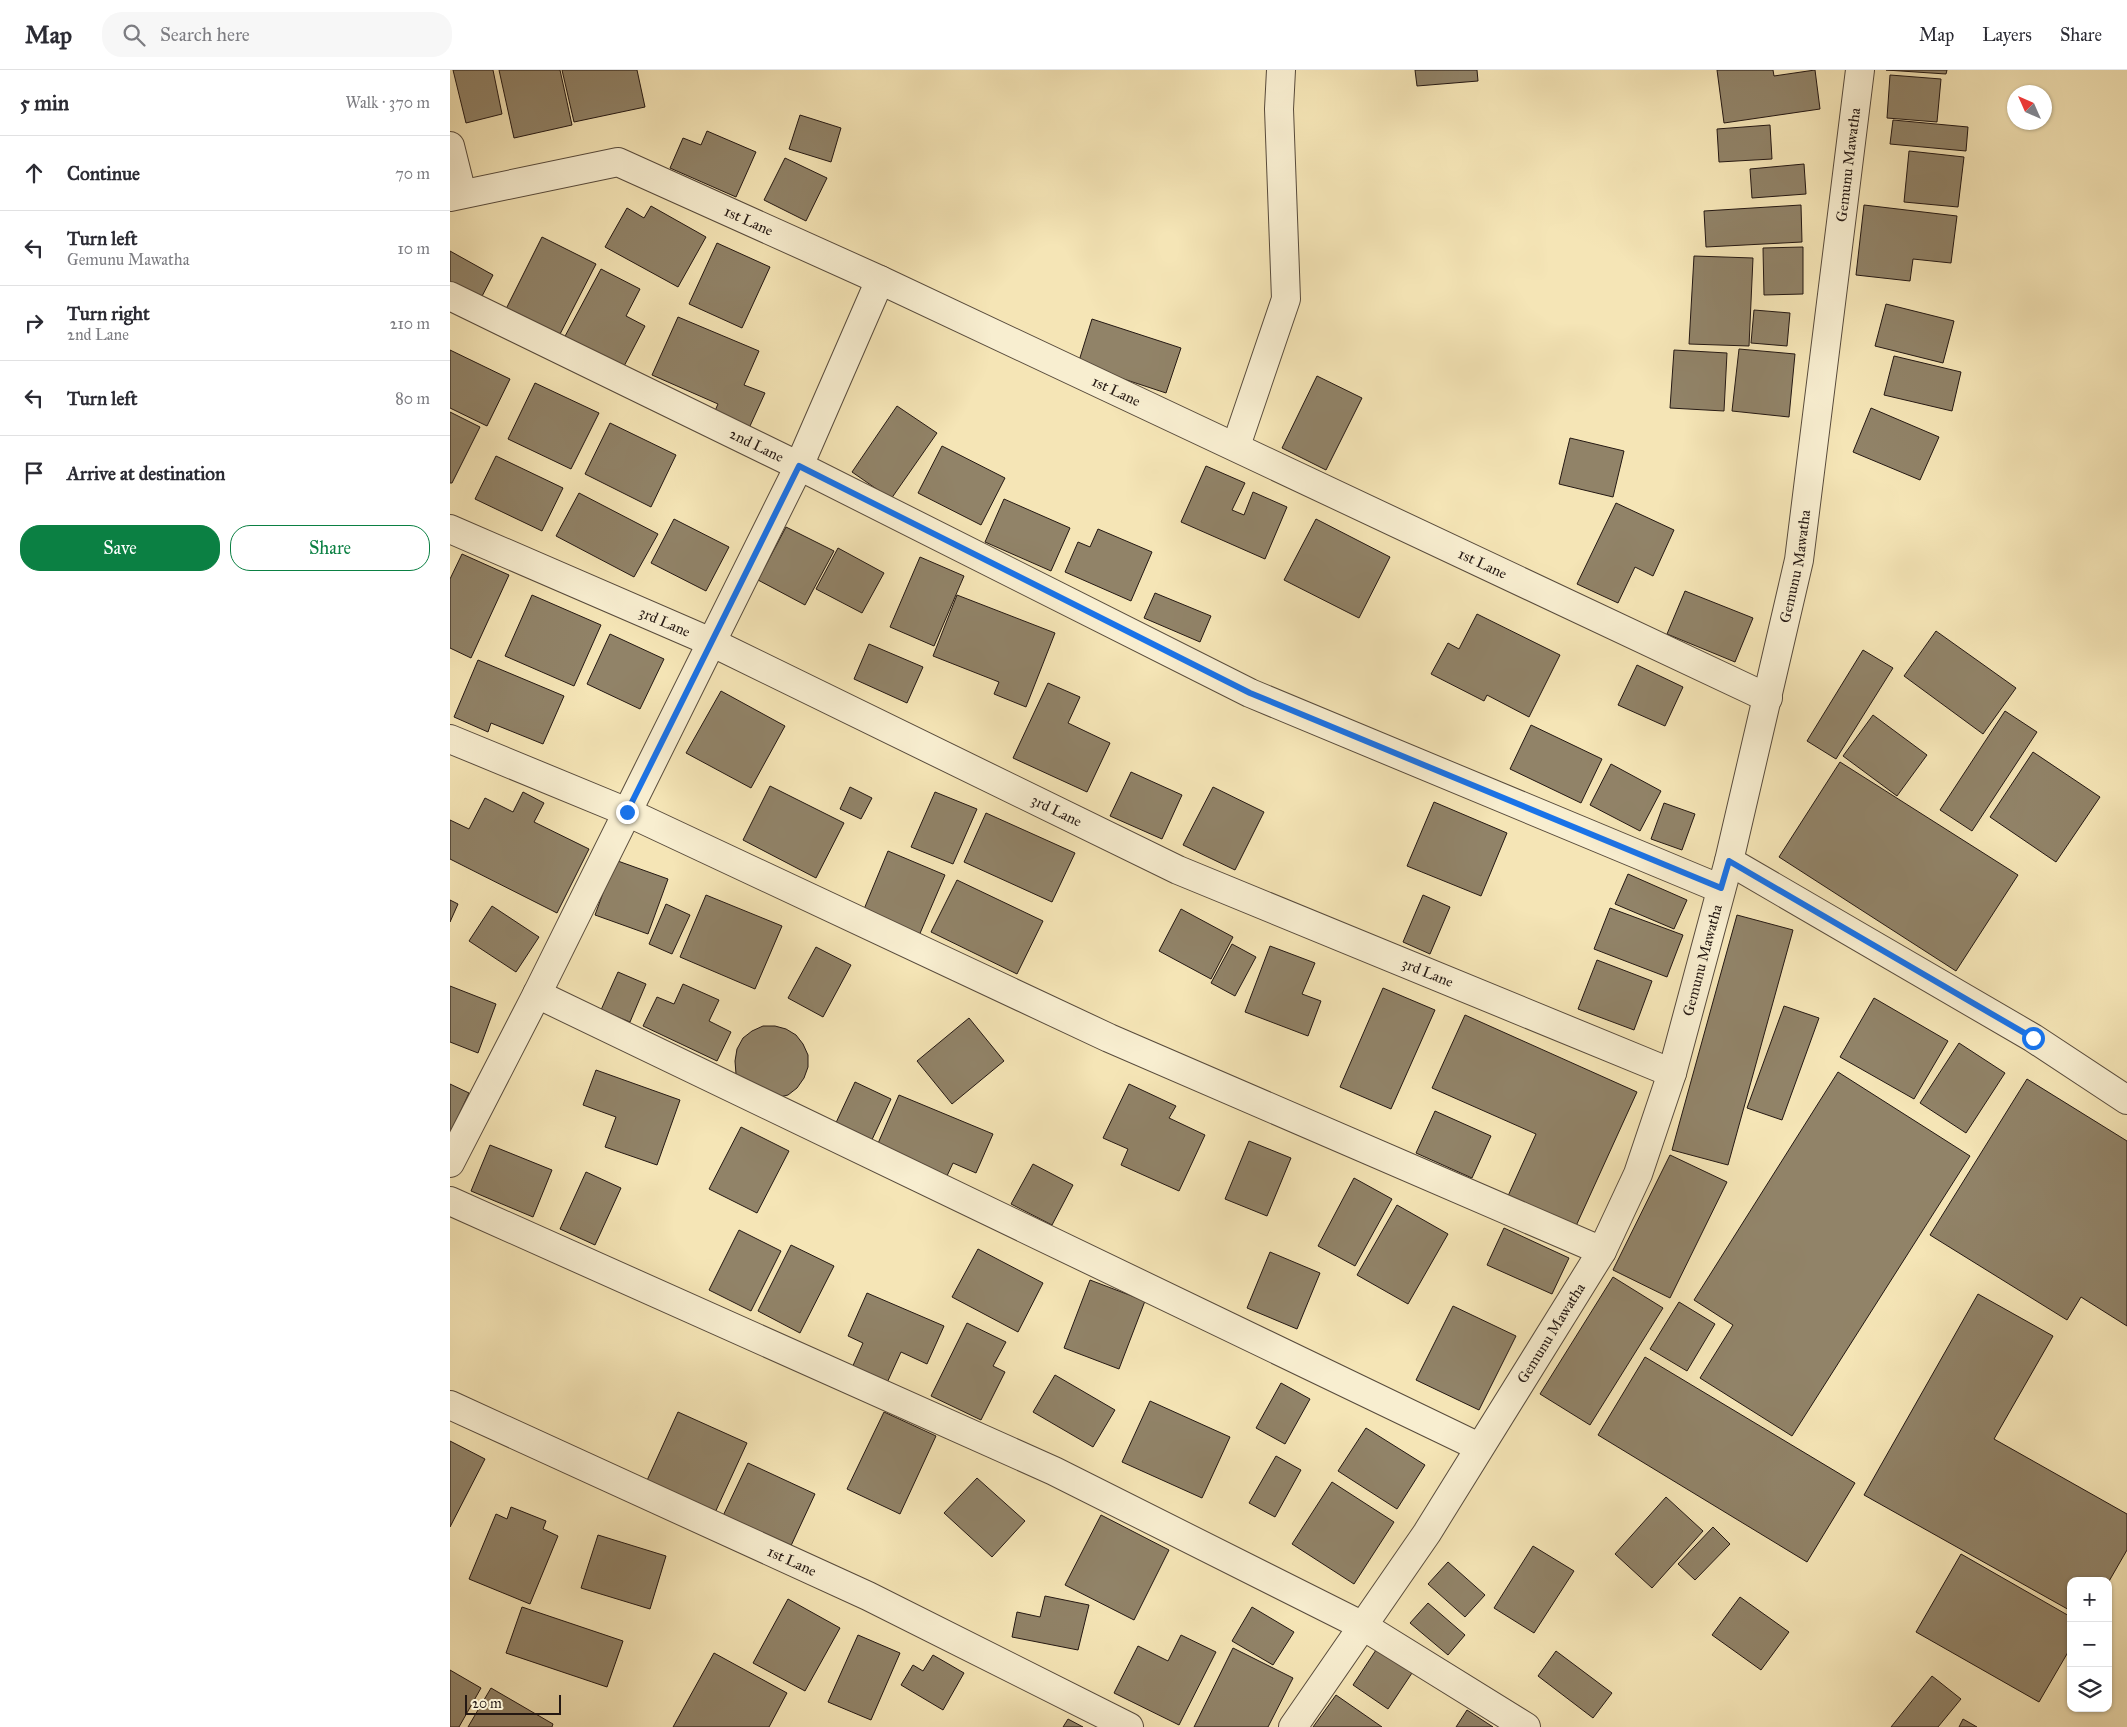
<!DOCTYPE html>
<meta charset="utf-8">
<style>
:root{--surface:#fff;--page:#f7f7f7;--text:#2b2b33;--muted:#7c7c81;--line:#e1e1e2;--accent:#0b8043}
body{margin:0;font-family:"IM FELL Great Primer",serif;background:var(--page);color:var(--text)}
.controls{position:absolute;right:15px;bottom:15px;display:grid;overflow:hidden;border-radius:10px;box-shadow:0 1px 4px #0004}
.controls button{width:45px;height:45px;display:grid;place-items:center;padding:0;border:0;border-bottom:1px solid var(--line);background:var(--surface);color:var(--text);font:25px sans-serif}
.compass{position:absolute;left:1557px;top:15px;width:45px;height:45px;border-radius:50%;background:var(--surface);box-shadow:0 1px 4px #0004;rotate:315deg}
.scale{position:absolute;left:15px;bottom:12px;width:96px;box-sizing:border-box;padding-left:5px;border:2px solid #241813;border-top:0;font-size:14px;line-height:18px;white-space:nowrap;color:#241813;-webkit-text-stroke:4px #f8eed0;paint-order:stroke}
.stop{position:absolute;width:15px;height:15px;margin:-11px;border:4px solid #1a73e8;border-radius:50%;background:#fff}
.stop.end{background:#1a73e8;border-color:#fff;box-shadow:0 1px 5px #0008}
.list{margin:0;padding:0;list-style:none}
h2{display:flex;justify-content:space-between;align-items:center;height:65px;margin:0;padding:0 20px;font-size:21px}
h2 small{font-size:16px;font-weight:400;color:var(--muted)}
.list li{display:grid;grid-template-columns:32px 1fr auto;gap:15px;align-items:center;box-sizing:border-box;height:75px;padding:0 20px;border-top:1px solid var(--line)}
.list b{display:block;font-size:19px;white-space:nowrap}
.list p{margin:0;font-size:16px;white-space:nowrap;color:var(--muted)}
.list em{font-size:16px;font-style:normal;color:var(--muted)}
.actions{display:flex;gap:10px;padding:15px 20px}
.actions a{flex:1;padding:11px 0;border:1px solid var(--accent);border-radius:20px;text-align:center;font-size:18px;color:var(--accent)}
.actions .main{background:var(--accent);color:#fff}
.icon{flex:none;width:28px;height:28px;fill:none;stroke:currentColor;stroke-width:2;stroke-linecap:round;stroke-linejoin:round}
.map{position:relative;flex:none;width:1677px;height:1657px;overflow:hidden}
header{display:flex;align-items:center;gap:30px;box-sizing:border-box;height:70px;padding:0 25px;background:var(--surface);border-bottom:1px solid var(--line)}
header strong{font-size:24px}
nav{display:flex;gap:28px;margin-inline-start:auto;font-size:18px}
.search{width:350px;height:45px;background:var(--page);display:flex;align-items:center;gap:12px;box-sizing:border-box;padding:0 18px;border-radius:20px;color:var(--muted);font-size:19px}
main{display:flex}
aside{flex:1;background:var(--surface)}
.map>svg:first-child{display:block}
.building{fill:#918368;stroke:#241813}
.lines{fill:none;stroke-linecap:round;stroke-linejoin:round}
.minor-casing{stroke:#584b3c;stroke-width:30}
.minor{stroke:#f8eed0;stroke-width:28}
.route{stroke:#1a73e8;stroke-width:6}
.labels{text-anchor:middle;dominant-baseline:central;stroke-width:4;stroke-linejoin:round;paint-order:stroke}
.street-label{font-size:15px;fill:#241813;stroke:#f8eed0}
</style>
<header>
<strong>Map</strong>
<div class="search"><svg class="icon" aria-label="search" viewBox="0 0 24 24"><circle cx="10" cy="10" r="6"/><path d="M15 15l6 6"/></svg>Search here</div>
<nav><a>Map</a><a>Layers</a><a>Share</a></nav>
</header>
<main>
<aside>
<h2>5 min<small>Walk · 370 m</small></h2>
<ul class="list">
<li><svg class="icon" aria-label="ahead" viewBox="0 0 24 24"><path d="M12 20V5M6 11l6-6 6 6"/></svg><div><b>Continue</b></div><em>70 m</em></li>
<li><svg class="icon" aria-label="left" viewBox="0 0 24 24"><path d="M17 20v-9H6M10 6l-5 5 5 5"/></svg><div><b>Turn left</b><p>Gemunu Mawatha</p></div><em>10 m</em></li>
<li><svg class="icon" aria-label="right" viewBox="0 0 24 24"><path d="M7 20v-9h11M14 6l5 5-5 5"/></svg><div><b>Turn right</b><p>2nd Lane</p></div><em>210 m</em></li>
<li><svg class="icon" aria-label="left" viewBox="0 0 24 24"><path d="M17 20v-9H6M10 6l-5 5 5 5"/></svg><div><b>Turn left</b></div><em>80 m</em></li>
<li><svg class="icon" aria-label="arrive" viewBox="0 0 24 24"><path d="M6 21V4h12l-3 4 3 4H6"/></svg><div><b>Arrive at destination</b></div></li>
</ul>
<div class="actions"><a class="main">Save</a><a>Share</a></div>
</aside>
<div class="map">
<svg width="1677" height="1657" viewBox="0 0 1677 1657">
<rect width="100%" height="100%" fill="#f5e5b6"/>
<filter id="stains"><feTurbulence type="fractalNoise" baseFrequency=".004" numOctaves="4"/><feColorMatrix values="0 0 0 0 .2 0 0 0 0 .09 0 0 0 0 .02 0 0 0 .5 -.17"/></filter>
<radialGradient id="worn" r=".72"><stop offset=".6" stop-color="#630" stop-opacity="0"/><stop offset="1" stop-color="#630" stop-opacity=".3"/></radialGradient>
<path class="building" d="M3,0H43L52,44L16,53Z
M49,0H110L122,55L64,68Z
M112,0H187L195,37L124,52Z
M965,0H1027L1028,11L967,16Z
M1267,0H1323L1324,6L1365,0L1370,39L1274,53Z
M1436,0H1497L1496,4Z
M1440,5L1491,9L1487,52L1437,48Z
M350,45L391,58L381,92L339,79Z
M1443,50L1518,57L1516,81L1440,74Z
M1320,55L1322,89L1269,92L1267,59Z
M257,61L306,82L286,127L220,98L233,68L251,75Z
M1459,81L1514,87L1508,137L1454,132Z
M335,88L377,108L356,151L314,130Z
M1354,94L1356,124L1302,128L1300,99Z
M1351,135L1352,172L1256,177L1254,141Z
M1414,135L1507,146L1501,193L1463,189L1460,211L1406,205Z
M201,136L256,167L228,217L155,177L177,138L194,148Z
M92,167L146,194L108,268L55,241Z
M267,173L320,197L292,258L239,234Z
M1353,177V224L1314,225L1313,178Z
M0,181L43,205L29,232L0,216Z
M1244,186L1303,188L1299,276L1239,274Z
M151,199L190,219L176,246L195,256L172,300L113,270Z
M1436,234L1504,251L1493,293L1425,276Z
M1304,240L1340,243L1337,276L1301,273Z
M228,247L309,281L294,315L315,323L295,367L260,352L268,334L202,305Z
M642,249L731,278L716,323L628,294Z
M1289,279L1345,284L1339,347L1282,341Z
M0,280L60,309L37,356L0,338Z
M1224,280L1277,283L1274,341L1220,338Z
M1444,286L1511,302L1502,341L1434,325Z
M867,306L912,328L876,400L832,378Z
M85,313L149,343L121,399L58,369Z
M447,336L487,363L441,429L402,402Z
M1421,338L1489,367L1470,410L1403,382Z
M0,342L30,357L2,413H0Z
M160,353L226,385L201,437L135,404Z
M1120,368L1174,381L1163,427L1109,414Z
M492,376L555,408L531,455L468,423Z
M46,386L113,418L92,461L25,429Z
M756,396L795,413L782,440L794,445L803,422L837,437L815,489L731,452Z
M129,423L208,464L184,507L106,466Z
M554,429L620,458L601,501L535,472Z
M1166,433L1224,460L1203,506L1185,497L1168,533L1127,514Z
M224,449L279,477L256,521L201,493Z
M866,449L940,487L909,548L834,510Z
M336,457L384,481L355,535L308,510Z
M648,459L702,482L681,531L615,502L628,472L640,477Z
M388,478L434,503L412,543L366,519Z
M12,484L59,505L21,588L0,578V509Z
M470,487L514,506L484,576L440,557Z
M1235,521L1303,548L1285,592L1217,564Z
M705,523L761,546L750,572L694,548Z
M82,525L151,555L124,616L55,586Z
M507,525L605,563L576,637L544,624L549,612L483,586Z
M1027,544L1110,585L1079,647L1037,625L1034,631L981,604L998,573L1009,579Z
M1486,561L1566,618L1533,664L1454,606Z
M160,564L214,589L190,639L137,614Z
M419,574L473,597L457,633L404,609Z
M1413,580L1443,598L1386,689L1357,671Z
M28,590L114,626L93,674L41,653L38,662L4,647Z
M1187,595L1233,617L1215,656L1168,635Z
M598,613L630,627L618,653L660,673L637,722L563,688Z
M271,621L335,656L301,718L236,683Z
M1555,641L1587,662L1522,761L1490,740Z
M1423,645L1477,685L1447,726L1393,686Z
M1081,655L1152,689L1131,733L1060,699Z
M1583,682L1650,727L1606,792L1540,747Z
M1390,692L1568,805L1506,901L1329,787Z
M1161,694L1211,721L1190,761L1140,735Z
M681,702L732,725L712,769L660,746Z
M320,716L394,753L366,808L293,770Z
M400,717L422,728L411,749L390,739Z
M763,717L814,742L785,800L733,775Z
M73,722L94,733L84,752L139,779L107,843L0,789V750L19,759L35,728L63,742Z
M485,722L527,739L503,794L461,777Z
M984,732L1057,763L1031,826L957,796Z
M1214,733L1245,744L1232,780L1201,769Z
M536,743L625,783L602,832L514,792Z
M438,781L495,805L468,868L412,844Z
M165,790L218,809L198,864L145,845Z
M1178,804L1237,830L1224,859L1165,834Z
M507,810L593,851L567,904L481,862Z
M256,825L332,856L305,919L230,887Z
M973,825L1000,837L980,884L953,872Z
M0,830L8,834L0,852Z
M216,834L240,845L222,884L199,874Z
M42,836L89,867L66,902L19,871Z
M1160,838L1233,865L1217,907L1144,879Z
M731,839L783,867L761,909L709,881Z
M1287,845L1343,860L1278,1095L1222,1080Z
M782,874L806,887L785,926L761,913Z
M820,876L865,893L852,924L871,931L858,966L795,942Z
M366,877L401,895L373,947L338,928Z
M1147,890L1202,911L1184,960L1128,939Z
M168,902L196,914L180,952L151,940Z
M233,914L269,930L259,951L281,962L267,991L193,956L207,927L224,934Z
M0,916L46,934L28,983L0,972Z
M933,918L985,940L941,1039L890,1017Z
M1424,928L1498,971L1464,1029L1390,987Z
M1334,936L1369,948L1332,1050L1297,1038Z
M1015,945L1187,1022L1126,1156L1058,1126L1086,1064L982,1018Z
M519,948L554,991L502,1034L467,991Z
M313,956H325L336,959L346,965L353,974L358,985V997L354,1008L347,1018L338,1025L326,1028L292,1015L286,1004L285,991L287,979L293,968L302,961Z
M1509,973L1555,1003L1516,1063L1470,1033Z
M146,1000L230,1030L207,1095L155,1077L166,1047L133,1035Z
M1388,1002L1520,1086L1342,1366L1250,1308L1283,1255L1244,1230Z
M1577,1009L1677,1071V1256L1631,1227L1617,1250L1480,1165Z
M405,1012L441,1029L420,1074L384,1057Z
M0,1014L19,1023L0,1064Z
M679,1014L726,1036L719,1048L755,1065L729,1121L671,1095L678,1079L653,1068Z
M449,1025L543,1064L526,1103L503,1093L496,1108L426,1078Z
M985,1041L1041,1066L1022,1108L966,1083Z
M291,1057L339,1081L307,1143L259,1119Z
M799,1071L841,1088L817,1146L775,1129Z
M40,1075L102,1100L83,1147L21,1121Z
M1220,1085L1277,1112L1220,1228L1163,1200Z
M583,1094L623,1115L602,1155L561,1134Z
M136,1102L171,1118L145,1175L110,1159Z
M904,1108L942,1129L905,1196L868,1176Z
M947,1135L998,1164L958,1234L907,1205Z
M1054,1158L1119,1188L1102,1224L1037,1195Z
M289,1160L331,1181L301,1241L259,1220Z
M341,1175L384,1196L350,1263L308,1241Z
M528,1179L593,1213L568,1262L502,1227Z
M820,1182L870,1203L847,1259L797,1238Z
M1163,1207L1213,1238L1140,1355L1090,1324Z
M640,1210L695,1231L669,1299L614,1278Z
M417,1223L494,1256L477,1294L451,1282L436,1315L401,1300L413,1273L398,1266Z
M1528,1224L1603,1266L1544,1369L1677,1444V1480L1658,1513V1511H1621V1541L1414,1425Z
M1229,1232L1265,1254L1237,1301L1200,1279Z
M1003,1236L1066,1266L1029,1340L966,1310Z
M517,1253L556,1272L543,1296L555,1302L531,1350L481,1326Z
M1195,1287L1405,1413L1357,1492L1148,1365Z
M605,1305L665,1340L643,1377L583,1342Z
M831,1313L860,1329L835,1374L806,1358Z
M700,1331L780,1367L752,1428L672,1392Z
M228,1342L297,1373L263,1447L194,1417Z
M434,1342L486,1366L450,1444L397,1419Z
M916,1358L975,1395L947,1439L888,1401Z
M0,1371L35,1389L0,1457Z
M826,1386L851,1400L825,1447L799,1433Z
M298,1393L365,1424L339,1480L271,1450Z
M527,1408L575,1451L542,1487L494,1443Z
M882,1412L944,1452L904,1514L842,1474Z
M1216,1427L1253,1461L1202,1518L1165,1484Z
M61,1437L96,1451L93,1459L108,1466L80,1534L19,1509L46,1444L57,1449Z
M651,1445L719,1480L684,1550L615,1515Z
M1263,1457L1280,1474L1245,1510L1228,1494Z
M148,1465L216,1486L200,1539L131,1518Z
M1083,1476L1124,1501L1084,1563L1044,1538Z
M1511,1484L1621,1547V1577L1589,1632L1466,1562Z
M998,1492L1035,1525L1015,1547L978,1514Z
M595,1526L639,1535L628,1580L562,1567L567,1542L590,1547Z
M1290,1527L1339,1562L1311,1600L1262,1565Z
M338,1529L390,1558L355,1621L303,1593Z
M978,1533L1015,1565L998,1585L960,1553Z
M72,1537L173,1571L157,1617L56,1583Z
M802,1537L844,1562L823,1595L782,1571Z
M408,1565L450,1583L421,1650L378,1632Z
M731,1565L766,1582L729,1655L664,1623L688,1576L718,1591Z
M928,1577L964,1600L938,1639L903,1615Z
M783,1578L843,1608L818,1657H744Z
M1106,1581L1162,1623L1143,1648L1088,1606Z
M264,1583L337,1623L319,1657H223Z
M483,1585L514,1603L493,1640L451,1615L463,1595L473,1601Z
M0,1600L31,1618L9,1657H0Z
M1482,1606L1511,1629L1488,1657H1441Z
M41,1618L103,1654L102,1657H18Z
M886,1625L932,1657H863Z
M1017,1640L1043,1657H1006Z
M618,1649L633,1657H613Z
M1513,1649L1527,1657H1509Z"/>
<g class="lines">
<defs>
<g id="minor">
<path d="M0,76L12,124"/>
<path id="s1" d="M0,127L168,92L430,210L1318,628"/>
<path id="s2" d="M0,226L349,396L800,623L1271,819"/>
<path d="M786,376L836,229L829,39L831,0"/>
<path id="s3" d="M0,459L261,572L728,800L1222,1003"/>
<path d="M0,669L177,742L659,968L1152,1181"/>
<path d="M1279,791L1583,968L1677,1030"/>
<path d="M87,924L1029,1377"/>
<path d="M0,1093L87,924L349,396L430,210"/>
<path d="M0,1131L604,1401L913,1556L1076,1657"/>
<path id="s4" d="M0,1335L418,1526L679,1657"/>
<path id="s5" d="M843,1657L977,1463L1152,1181L1188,1104L1222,1003L1279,791L1349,490L1410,0"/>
</g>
</defs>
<use href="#minor" class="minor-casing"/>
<use href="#minor" class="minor"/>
</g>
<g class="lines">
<path class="route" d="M177,742L349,396L800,623L1271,818L1279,791L1583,968"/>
</g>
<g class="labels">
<g class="street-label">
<text stroke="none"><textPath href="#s5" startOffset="1686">Gemunu Mawatha</textPath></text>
<text stroke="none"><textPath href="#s1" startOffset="315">1st Lane</textPath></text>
<text stroke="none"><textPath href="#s1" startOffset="720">1st Lane</textPath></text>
<text stroke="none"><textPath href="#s2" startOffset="341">2nd Lane</textPath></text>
<text stroke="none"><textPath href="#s1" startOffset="1125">1st Lane</textPath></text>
<text stroke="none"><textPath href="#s5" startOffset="1281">Gemunu Mawatha</textPath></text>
<text stroke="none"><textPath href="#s3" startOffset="234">3rd Lane</textPath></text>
<text stroke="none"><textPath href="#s3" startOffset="669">3rd Lane</textPath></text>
<text stroke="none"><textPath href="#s5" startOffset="876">Gemunu Mawatha</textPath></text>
<text stroke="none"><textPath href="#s3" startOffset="1074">3rd Lane</textPath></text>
<text stroke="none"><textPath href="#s5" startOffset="471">Gemunu Mawatha</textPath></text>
<text stroke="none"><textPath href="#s4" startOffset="376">1st Lane</textPath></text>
</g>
</g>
<rect width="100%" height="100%" filter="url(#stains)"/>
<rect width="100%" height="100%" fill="url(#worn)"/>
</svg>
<div class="controls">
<button>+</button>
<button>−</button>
<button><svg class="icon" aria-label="layers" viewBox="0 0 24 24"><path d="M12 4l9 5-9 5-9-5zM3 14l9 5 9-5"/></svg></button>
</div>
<svg class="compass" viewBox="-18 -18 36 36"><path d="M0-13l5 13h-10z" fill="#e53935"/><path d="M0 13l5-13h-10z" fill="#7c7c81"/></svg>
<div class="scale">20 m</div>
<div class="stop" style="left:1583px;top:968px"></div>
<div class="stop end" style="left:177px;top:742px"></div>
</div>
</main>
